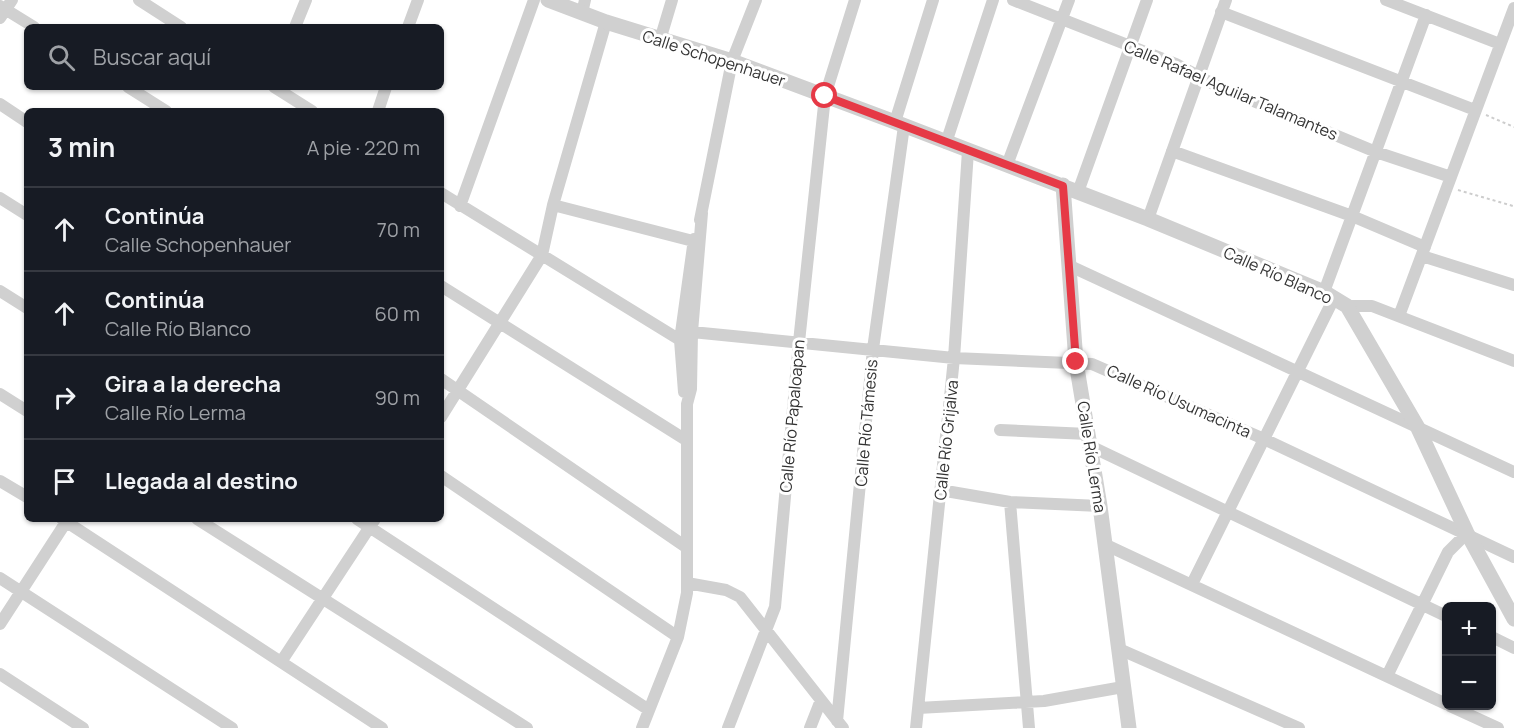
<!DOCTYPE html>
<html lang="es">
<meta charset="utf-8">
<style>
:root{--surface:#171b24;--page:#242831;--text:#f1f3f6;--muted:#9ea1a6;--line:#363941}
body{margin:0;font-family:Manrope,sans-serif;background:var(--page);color:var(--text)}
.controls{position:absolute;right:18px;bottom:18px;display:grid;overflow:hidden;border-radius:9px;box-shadow:0 2px 4px #0004}
.controls button{width:54px;height:54px;display:grid;place-items:center;padding:0;border:0;border-bottom:2px solid var(--line);background:var(--surface);color:var(--text);font:30px sans-serif}
.stop{position:absolute;width:18px;height:18px;margin:-14px;border:4px solid #e63946;border-radius:50%;background:#fff}
.stop.end{background:#e63946;border-color:#fff;box-shadow:0 2px 6px #0008}
.list{margin:0;padding:0;list-style:none}
h2{display:flex;justify-content:space-between;align-items:center;height:78px;margin:0;padding:0 24px;font-size:26px}
h2 small{font-size:20px;font-weight:400;color:var(--muted)}
.list li{display:grid;grid-template-columns:39px 1fr auto;gap:18px;align-items:center;box-sizing:border-box;height:84px;padding:0 24px;border-top:2px solid var(--line)}
.list b{display:block;font-size:22px;white-space:nowrap}
.list p{margin:0;font-size:20px;white-space:nowrap;color:var(--muted)}
.list em{font-size:20px;font-style:normal;color:var(--muted)}
.icon{flex:none;width:33px;height:33px;fill:none;stroke:currentColor;stroke-width:2;stroke-linecap:round;stroke-linejoin:round}
.map{position:relative;flex:none;width:1514px;height:728px;overflow:hidden}
.search{position:absolute;background:var(--surface);box-shadow:0 2px 4px #0004;left:24px;top:24px;width:420px;height:66px;display:flex;align-items:center;gap:15px;box-sizing:border-box;padding:0 21px;border-radius:9px;color:var(--muted);font-size:22px}
.panel{position:absolute;background:var(--surface);box-shadow:0 2px 4px #0004;left:24px;top:108px;width:420px;height:414px;border-radius:9px}
.map>svg:first-child{display:block}
.lines{fill:none;stroke-linecap:round;stroke-linejoin:round}
.path{stroke:#cdcdcd;stroke-width:2;stroke-dasharray:3 3;stroke-linecap:butt}
.minor{stroke:#d0d0d0;stroke-width:12}
.tertiary{stroke:#d0d0d0;stroke-width:15}
.route{stroke:#e63946;stroke-width:8}
.labels{text-anchor:middle;dominant-baseline:central;stroke-width:6;stroke-linejoin:round;paint-order:stroke}
.street-label{font-size:16px;fill:#333;stroke:#fff}
</style>
<div class="map">
<svg width="1514" height="728" viewBox="0 0 1514 728">
<rect width="100%" height="100%" fill="#fff"/>
<g class="lines">
<path class="path" d="M1486,115L1514,127
M1458,190L1513,206"/>
<path class="minor" d="M139,0L181,27
M1013,0L1176,64L1215,85L1376,152L1451,177
M1386,0L1500,44
M0,6L34,27
M1221,12L1475,110
M582,13L585,0
M0,18L12,0
M295,27L306,0
M408,27L418,0
M660,40L672,0
M128,87L166,111
M274,87L312,111
M0,104L27,122
M378,111L386,87
M895,122L933,0
M946,143L993,0
M1172,151L1352,216L1425,247
M1007,165L1069,0
M1078,192L1147,0
M441,193L680,340
M0,198L27,215
M553,205L693,241
M460,206L534,0
M1148,219L1226,0
M700,220L732,61L756,0
M1422,256L1514,285
M1070,266L1514,472
M441,286L686,440
M0,291L27,308
M1324,292L1426,15
M1347,306H1372L1514,361
M1399,316L1514,8
M692,332L954,358L1092,364L1264,439L1514,557
M441,379L686,547
M684,392L680,340L694,239
M0,394L27,411
M441,417L542,255L553,205L606,22
M1000,430L1088,434
M1090,446L1446,616
M441,476L678,637
M0,481L27,497
M940,490L1010,502L1100,506
M1010,502L1029,728
M62,519L382,728
M197,519L527,728
M357,519L649,710
M1104,544L1446,704
M0,578L232,728
M687,583L726,590L740,597L843,728
M1192,584L1334,298
M0,624L68,519
M1492,637L1514,648
M1119,649L1299,728
M281,662L375,519
M0,674L83,728
M1387,676L1448,552L1467,533
M1450,706L1498,728
M918,708L1044,701L1123,687
M837,721L873,349L904,126
M642,728L678,637L687,593V404L691,389L692,332L702,213
M728,728L775,607L799,342L825,96L855,0
M810,728L821,700
M916,728L954,358L968,151"/>
<path class="tertiary" d="M548,0L606,22L732,61L895,122L1148,219L1324,292L1347,306L1417,426L1467,533L1514,619
M1063,185L1076,362L1100,506L1129,728"/>
</g>
<g class="lines">
<path class="route" d="M825,96L1063,186L1076,362"/>
</g>
<g class="labels">
<g class="street-label">
<text transform="translate(714 58) rotate(18)">Calle Schopenhauer</text>
<text transform="translate(1231 90) rotate(23)">Calle Rafael Aguilar Talamantes</text>
<text transform="translate(1278 275) rotate(24)">Calle Río Blanco</text>
<text transform="translate(1179 401) rotate(24)">Calle Río Usumacinta</text>
<text transform="translate(792 416) rotate(-85)">Calle Río Papaloapan</text>
<text transform="translate(866 423) rotate(-85)">Calle Río Támesis</text>
<text transform="translate(946 440) rotate(-84)">Calle Río Grijalva</text>
<text transform="translate(1092 457) rotate(81)">Calle Río Lerma</text>
</g>
</g>
</svg>
<div class="controls">
<button>+</button>
<button>−</button>
</div>
<div class="stop" style="left:825px;top:96px"></div>
<div class="stop end" style="left:1076px;top:362px"></div>
<div class="search"><svg class="icon" aria-label="search" viewBox="0 0 24 24"><circle cx="10" cy="10" r="6"/><path d="M15 15l6 6"/></svg>Buscar aquí</div>
<section class="panel">
<h2>3 min<small>A pie · 220 m</small></h2>
<ul class="list">
<li><svg class="icon" aria-label="ahead" viewBox="0 0 24 24"><path d="M12 20V5M6 11l6-6 6 6"/></svg><div><b>Continúa</b><p>Calle Schopenhauer</p></div><em>70 m</em></li>
<li><svg class="icon" aria-label="ahead" viewBox="0 0 24 24"><path d="M12 20V5M6 11l6-6 6 6"/></svg><div><b>Continúa</b><p>Calle Río Blanco</p></div><em>60 m</em></li>
<li><svg class="icon" aria-label="right" viewBox="0 0 24 24"><path d="M7 20v-9h11M14 6l5 5-5 5"/></svg><div><b>Gira a la derecha</b><p>Calle Río Lerma</p></div><em>90 m</em></li>
<li><svg class="icon" aria-label="arrive" viewBox="0 0 24 24"><path d="M6 21V4h12l-3 4 3 4H6"/></svg><div><b>Llegada al destino</b></div></li>
</ul>
</section>
</div>
